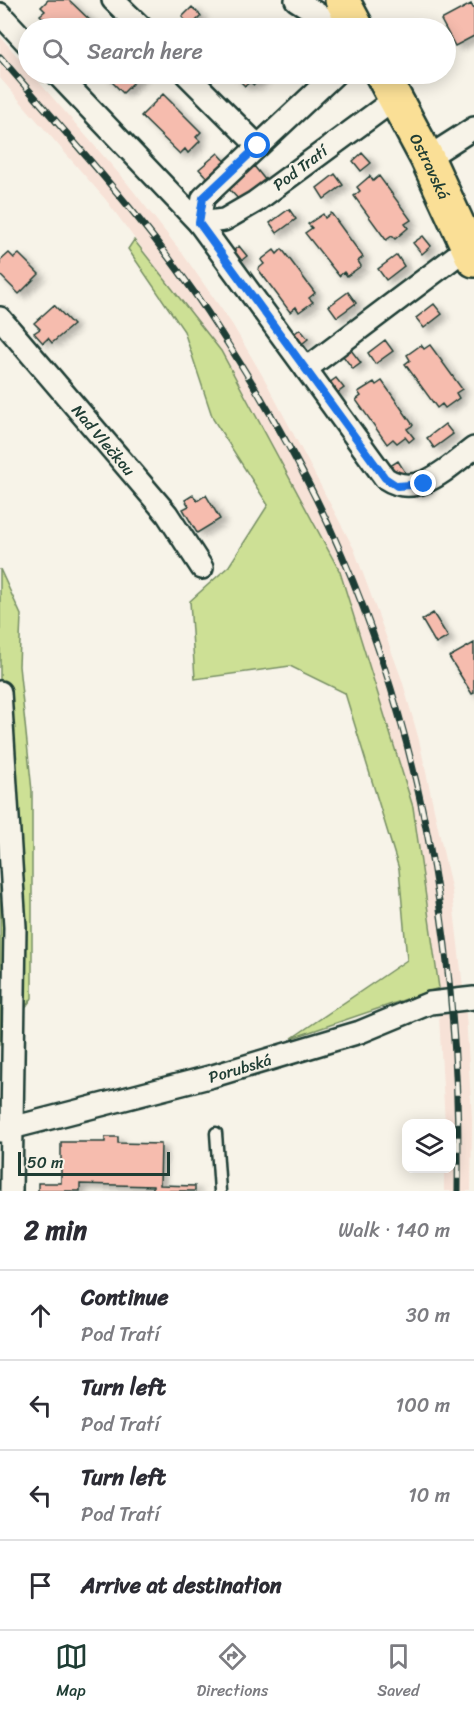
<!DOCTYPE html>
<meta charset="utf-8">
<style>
:root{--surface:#fff;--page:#f2f2f3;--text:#2b2b33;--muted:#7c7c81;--line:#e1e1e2;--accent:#1f3d34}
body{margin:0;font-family:Sriracha,sans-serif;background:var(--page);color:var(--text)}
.controls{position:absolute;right:18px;bottom:18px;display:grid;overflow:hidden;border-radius:12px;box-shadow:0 3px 15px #0003}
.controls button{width:54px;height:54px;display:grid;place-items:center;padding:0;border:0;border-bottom:2px solid var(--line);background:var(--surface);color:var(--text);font:30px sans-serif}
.scale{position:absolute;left:18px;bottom:15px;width:152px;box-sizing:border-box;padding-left:6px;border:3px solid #1f3d34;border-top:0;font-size:16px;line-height:21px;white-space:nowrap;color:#1f3d34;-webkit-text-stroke:4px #f7f3e8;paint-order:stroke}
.stop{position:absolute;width:18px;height:18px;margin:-14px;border:4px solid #1a73e8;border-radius:50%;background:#fff}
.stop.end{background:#1a73e8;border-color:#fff;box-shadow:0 2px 6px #0008}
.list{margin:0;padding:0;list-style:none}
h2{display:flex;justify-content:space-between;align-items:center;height:78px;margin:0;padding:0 24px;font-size:26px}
h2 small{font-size:20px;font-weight:400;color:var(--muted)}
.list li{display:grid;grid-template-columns:39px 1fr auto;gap:18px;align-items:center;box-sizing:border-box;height:90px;padding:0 24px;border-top:2px solid var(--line)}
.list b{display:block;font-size:22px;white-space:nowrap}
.list p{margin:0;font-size:20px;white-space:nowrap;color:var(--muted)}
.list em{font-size:20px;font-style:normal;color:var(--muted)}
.icon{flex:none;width:33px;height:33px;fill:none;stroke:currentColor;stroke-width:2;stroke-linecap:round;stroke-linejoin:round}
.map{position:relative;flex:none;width:474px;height:1191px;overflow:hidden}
.search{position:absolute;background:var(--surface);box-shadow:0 3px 15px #0003;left:18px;right:18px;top:18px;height:66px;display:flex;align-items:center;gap:15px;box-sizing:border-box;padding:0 21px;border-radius:33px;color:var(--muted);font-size:22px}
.sheet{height:438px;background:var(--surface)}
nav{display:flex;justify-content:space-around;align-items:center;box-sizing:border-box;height:84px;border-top:2px solid var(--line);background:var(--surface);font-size:16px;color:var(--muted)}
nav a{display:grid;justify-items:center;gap:3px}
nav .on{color:var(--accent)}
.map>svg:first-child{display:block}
.built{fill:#f7e2d7}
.green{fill:#cde095;stroke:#768e64;stroke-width:1.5}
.building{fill:#f6bcae;stroke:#1f3d34;stroke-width:1.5;filter:url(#shadow)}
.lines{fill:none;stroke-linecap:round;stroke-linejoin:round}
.lane-casing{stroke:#1f3d34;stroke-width:15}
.street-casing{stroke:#1f3d34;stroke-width:26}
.primary-casing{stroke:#1f3d34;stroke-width:38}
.lane{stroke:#f7f3e8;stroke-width:10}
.street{stroke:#f7f3e8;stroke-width:21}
.primary{stroke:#fadf96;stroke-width:33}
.rail-casing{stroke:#1f3d34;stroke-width:7}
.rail{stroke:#f7f3e8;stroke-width:4.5;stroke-dasharray:14;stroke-linecap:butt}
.route{stroke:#1a73e8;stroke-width:8}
.labels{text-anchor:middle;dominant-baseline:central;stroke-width:4.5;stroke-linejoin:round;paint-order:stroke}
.street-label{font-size:16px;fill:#1f3d34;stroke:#f7f3e8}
</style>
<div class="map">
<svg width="474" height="1191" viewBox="0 0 474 1191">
<defs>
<filter id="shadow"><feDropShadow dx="6" dy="4" stdDeviation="3" flood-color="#0004"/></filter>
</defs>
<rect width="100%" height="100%" fill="#f7f3e8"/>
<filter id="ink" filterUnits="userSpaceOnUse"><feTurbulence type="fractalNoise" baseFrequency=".0167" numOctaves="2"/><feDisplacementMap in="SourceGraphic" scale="12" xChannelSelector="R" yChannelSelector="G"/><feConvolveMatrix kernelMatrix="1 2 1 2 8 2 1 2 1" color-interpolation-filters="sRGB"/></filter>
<g filter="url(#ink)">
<path class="built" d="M0,36L28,69V74H32L127,183L182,253L232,324L265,380L354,549L402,680L419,740L452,892L466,1014L472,1121L471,1191H444V1169L452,1168V1124L445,1123L439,1016L425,896L209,339L106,200L0,78Z"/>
<path class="green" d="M134,240L221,351L340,572L413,807L439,988L292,1038L407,960L399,869L345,693L290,666L195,679L190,601L229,566L268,505L213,419L184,331L128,249Z
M0,569L21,615L19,666L32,791V998L0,1044Z"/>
<path class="building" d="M48,0H69L98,28H53L40,15L45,11L41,7Z
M471,4L474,9V36L455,46L441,20Z
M192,7L201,16L191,26L182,17Z
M107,74H139L141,75L123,93L105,75Z
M233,74H265L254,85L250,82L245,86Z
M163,94L201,132L196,137L200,141L188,153L185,149L180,154L141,116Z
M218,153L227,163L208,179L199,169Z
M362,153L371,163L361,171L353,161Z
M254,166L266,181L241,202L228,188Z
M335,174L343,185L324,199L317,188Z
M370,176L373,181L379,176L411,220L405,224L408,228L395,239L392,236L386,240L354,196L360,191L357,187Z
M289,209L296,219L277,233L270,223Z
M331,213L363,257L358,261L361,266L347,276L344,272L339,276L305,233L312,228L308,224L323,214L325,218Z
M423,236L431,246L422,254L413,243Z
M239,246L247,256L237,264L229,254Z
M282,249L315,293L309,298L313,302L299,312L296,307L290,312L258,269L264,264L261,260L274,250L277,254Z
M9,253L14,258L19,254L39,274L19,294L0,275V261Z
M397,255L404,266L386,280L378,269Z
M348,292L356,303L337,317L329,306Z
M434,304L442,314L424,328L416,318Z
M54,305L73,325L52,343L48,338L43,343L34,333L40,329L34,323Z
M300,329L308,339L298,347L290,337Z
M385,340L393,351L375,364L368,353Z
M421,345L424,349L430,345L462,389L456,393L459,398L445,408L442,404L437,408L405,364L410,360L407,355Z
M351,350L361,363L353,369L343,356Z
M336,378L344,388L333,396L325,386Z
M382,381L413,425L407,429L414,438L409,442L405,437L397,443L393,439L387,444L356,400L361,396L358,392L374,382L376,385Z
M445,424L453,434L434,448L427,438Z
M398,461L405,472L395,479L387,468Z
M193,495L197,501L206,495L220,519L197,533L183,509L189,506L185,500Z
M433,613L448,637L436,644L422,620Z
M474,643V693L472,694L449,657Z
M105,1137H118V1143L161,1144L160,1185L195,1186V1191H153V1186L80,1184V1191H38V1183H61V1142H105Z"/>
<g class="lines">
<defs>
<path id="lane" d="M216,1133L220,1191"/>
<g id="street">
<path d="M113,0L142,28"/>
<path d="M296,0L340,28"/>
<path d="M0,14L28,44"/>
<path d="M57,74L199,223L203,198L335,74"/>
<path d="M186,74L258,146"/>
<path d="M395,99L255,202L224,220L199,223L306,369L468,247"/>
<path d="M427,158L474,128"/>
<path id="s1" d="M0,318L167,514L202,568"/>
<path d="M306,369L385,478C418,500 448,467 474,448"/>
<path d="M0,692L15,927L11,1191"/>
<path id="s2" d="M0,1131L213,1076L360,1032L430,1003L474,998"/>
</g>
<g id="primary">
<path d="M342,0L357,28"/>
<path id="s3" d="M382,74L427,158L474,260"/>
</g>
</defs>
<use href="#lane" class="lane-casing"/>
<use href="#street" class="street-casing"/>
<use href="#primary" class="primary-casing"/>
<use href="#lane" class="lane"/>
<use href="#street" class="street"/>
<use href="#primary" class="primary"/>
<defs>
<path id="rail" d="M0,57C77,146 158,233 221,333C264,400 311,482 342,555C428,754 461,976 458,1191"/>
</defs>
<use href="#rail" class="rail-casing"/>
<use href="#rail" class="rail"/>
</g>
</g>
<g class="lines" filter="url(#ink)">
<path class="route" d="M258,146L203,198L199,223L385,478L397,486L424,484"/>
</g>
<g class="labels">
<g class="street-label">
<text stroke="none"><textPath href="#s3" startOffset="104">Ostravská</textPath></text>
<text transform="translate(300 168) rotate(-37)">Pod Tratí</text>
<text stroke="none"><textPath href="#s1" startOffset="160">Nad Vlečkou</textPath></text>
<text stroke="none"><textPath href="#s2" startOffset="248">Porubská</textPath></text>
</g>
</g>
</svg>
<div class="controls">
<button><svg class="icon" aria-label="layers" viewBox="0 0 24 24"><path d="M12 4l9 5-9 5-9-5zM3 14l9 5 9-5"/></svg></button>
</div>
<div class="scale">50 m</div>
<div class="stop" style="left:258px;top:146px"></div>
<div class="stop end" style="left:424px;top:484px"></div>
<div class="search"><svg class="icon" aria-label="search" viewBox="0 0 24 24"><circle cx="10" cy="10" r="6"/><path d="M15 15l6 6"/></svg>Search here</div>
</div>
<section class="sheet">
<h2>2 min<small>Walk · 140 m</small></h2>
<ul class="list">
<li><svg class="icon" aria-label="ahead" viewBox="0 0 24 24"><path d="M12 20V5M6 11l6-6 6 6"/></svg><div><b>Continue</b><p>Pod Tratí</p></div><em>30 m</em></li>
<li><svg class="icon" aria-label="left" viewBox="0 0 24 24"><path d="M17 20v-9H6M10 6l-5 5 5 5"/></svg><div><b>Turn left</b><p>Pod Tratí</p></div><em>100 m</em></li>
<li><svg class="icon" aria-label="left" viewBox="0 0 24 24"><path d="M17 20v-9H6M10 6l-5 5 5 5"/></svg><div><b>Turn left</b><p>Pod Tratí</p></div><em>10 m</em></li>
<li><svg class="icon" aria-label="arrive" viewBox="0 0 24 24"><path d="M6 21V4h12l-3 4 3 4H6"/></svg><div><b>Arrive at destination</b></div></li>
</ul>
</section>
<nav>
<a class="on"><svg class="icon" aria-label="map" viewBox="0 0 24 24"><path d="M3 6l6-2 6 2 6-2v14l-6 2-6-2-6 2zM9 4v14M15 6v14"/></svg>Map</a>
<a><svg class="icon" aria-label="directions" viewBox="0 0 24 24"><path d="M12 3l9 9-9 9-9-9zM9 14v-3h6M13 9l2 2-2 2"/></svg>Directions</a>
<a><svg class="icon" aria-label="saved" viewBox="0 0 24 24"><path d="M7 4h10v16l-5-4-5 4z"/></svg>Saved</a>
</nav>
